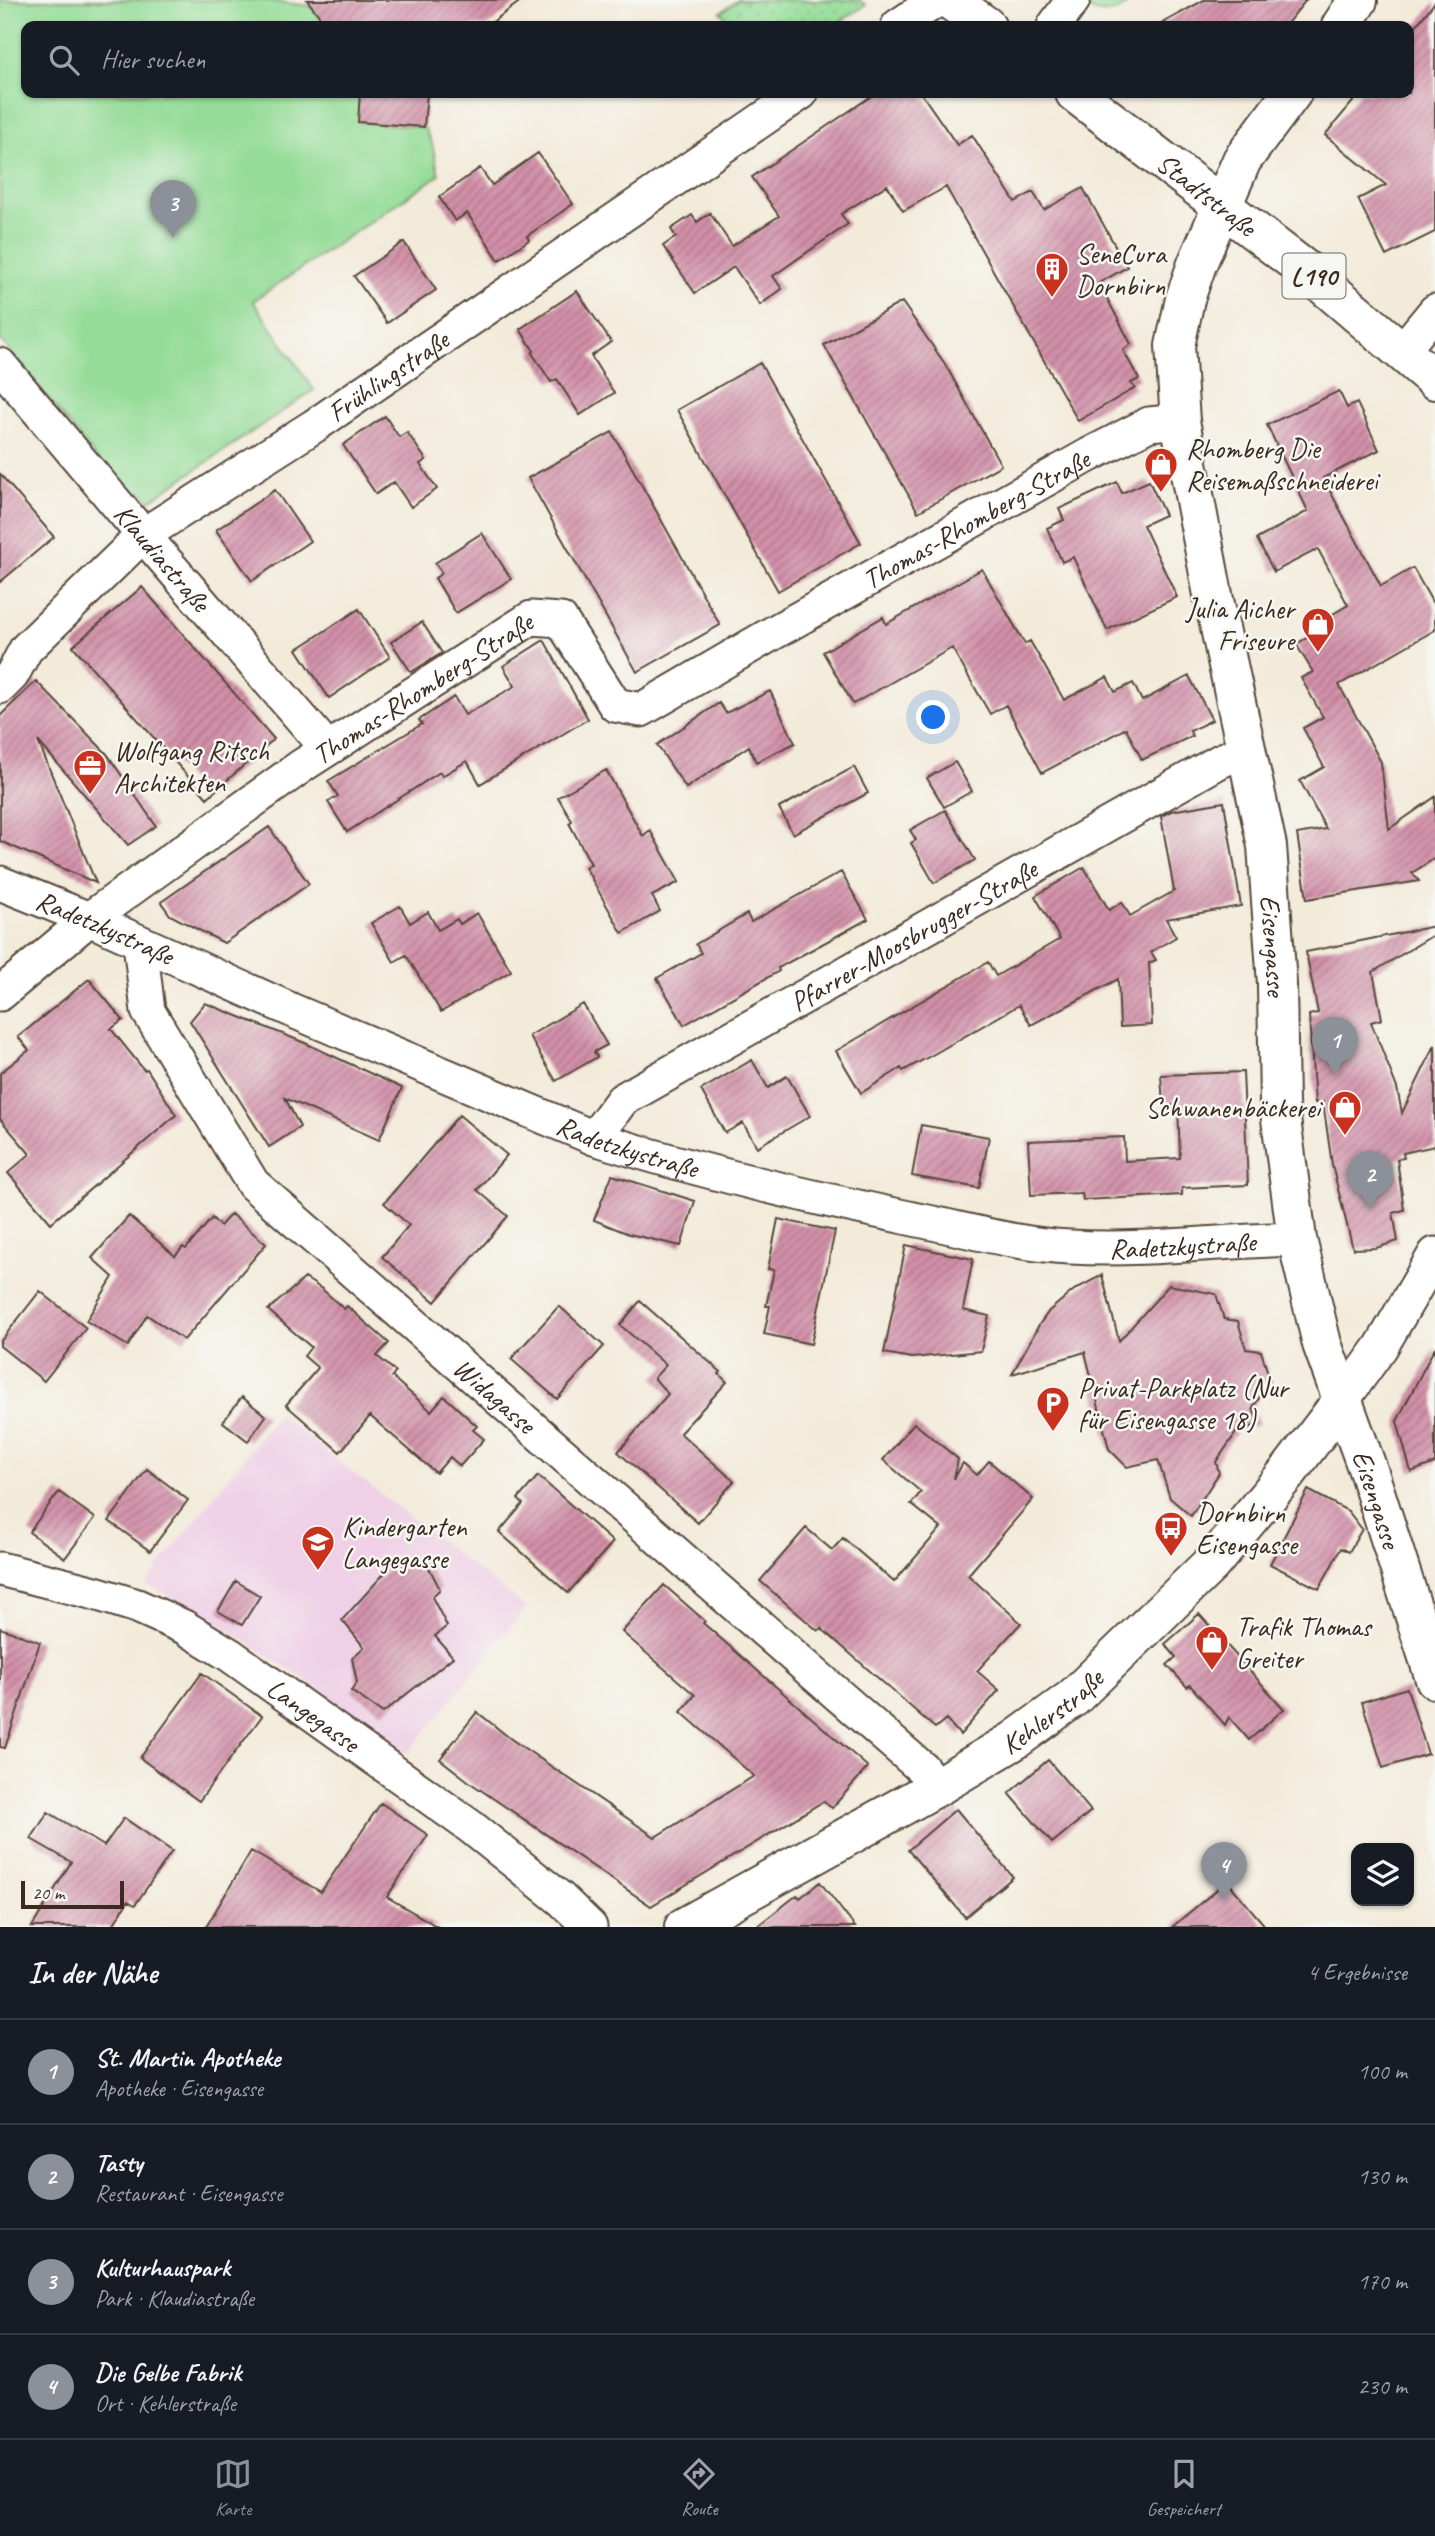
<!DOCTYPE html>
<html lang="de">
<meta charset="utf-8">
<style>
:root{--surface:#171b24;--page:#242831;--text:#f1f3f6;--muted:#9ea1a6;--line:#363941;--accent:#8c9099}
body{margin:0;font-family:Caveat,sans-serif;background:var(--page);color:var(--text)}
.controls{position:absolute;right:21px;bottom:21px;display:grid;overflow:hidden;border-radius:14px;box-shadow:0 2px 5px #0004}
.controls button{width:63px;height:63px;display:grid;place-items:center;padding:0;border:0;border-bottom:2px solid var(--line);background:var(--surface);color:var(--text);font:35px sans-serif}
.scale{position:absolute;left:21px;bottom:18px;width:103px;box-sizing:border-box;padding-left:7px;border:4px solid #3b2a1e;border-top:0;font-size:19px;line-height:24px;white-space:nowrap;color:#3b2a1e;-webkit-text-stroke:5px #f6f6f2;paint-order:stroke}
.you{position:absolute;left:934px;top:718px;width:24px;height:24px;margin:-18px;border:5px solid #fff;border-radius:50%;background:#1a73e8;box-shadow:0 0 0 10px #1a73e833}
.badge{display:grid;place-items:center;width:46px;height:46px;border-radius:50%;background:var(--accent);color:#fff;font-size:23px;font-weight:700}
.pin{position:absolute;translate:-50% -58px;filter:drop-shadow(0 2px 4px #0008)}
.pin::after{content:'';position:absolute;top:37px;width:24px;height:21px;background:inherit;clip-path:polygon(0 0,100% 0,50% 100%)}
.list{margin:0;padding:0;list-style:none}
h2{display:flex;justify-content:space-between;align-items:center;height:91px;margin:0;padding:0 28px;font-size:30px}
h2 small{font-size:23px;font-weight:400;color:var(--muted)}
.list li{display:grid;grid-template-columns:46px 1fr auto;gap:21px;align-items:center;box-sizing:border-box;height:105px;padding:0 28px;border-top:2px solid var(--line)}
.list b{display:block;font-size:26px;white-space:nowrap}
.list p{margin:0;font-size:23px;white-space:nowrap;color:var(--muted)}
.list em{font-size:23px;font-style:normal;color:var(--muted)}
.icon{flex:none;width:38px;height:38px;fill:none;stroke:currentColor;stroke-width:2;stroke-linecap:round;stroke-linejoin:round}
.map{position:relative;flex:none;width:1435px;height:1927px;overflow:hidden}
.search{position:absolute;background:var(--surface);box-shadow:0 2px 5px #0004;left:21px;right:21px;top:21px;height:77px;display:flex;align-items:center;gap:18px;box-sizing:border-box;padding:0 24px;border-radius:14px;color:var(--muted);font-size:26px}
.sheet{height:511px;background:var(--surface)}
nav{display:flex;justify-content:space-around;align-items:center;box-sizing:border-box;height:98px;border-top:2px solid var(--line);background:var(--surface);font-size:19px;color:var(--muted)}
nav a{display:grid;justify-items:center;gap:4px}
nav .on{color:var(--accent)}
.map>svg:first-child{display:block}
.built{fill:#efd0e6}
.grass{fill:url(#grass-dots);stroke:#68835a;stroke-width:2}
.green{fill:#94dc97;stroke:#68835a;stroke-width:2}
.building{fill:url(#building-hatch)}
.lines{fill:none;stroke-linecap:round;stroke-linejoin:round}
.street-casing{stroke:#57473a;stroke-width:37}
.secondary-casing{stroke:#57473a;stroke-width:42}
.primary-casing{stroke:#57473a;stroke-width:42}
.street{stroke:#fff;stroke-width:33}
.secondary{stroke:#fff;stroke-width:38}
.primary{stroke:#fff;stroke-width:38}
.labels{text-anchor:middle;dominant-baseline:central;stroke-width:5;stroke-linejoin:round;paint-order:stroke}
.shield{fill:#f6f6f2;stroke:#73675e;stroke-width:2}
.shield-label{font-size:26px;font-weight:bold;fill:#3b2a1e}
.street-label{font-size:28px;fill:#3b2a1e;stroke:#f6f6f2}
.poi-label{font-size:28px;fill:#3b2a1e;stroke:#f6f6f2;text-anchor:start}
</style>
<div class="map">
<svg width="1435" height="1927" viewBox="0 0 1435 1927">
<defs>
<pattern id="grass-dots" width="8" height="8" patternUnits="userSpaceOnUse" patternTransform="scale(1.75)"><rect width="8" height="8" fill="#94dc97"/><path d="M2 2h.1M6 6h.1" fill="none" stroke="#80bd82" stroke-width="1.8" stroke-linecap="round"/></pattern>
<pattern id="building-hatch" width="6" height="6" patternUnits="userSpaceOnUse" patternTransform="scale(1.75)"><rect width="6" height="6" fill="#d290a9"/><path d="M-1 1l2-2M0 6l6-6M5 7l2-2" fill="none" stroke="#ac7689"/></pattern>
</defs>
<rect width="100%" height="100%" fill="#f6f6f2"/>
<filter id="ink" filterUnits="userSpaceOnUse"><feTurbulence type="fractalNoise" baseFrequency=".0143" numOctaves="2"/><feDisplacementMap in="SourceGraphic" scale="14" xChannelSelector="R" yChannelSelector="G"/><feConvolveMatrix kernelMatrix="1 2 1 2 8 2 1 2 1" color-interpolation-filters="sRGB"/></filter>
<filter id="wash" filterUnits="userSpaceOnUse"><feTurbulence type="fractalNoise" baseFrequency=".00686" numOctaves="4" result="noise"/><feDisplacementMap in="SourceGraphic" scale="28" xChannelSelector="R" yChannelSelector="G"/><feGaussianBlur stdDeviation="1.57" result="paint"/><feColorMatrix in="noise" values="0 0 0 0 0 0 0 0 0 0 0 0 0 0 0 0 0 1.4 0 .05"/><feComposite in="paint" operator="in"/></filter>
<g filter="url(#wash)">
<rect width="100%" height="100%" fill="#f3ebda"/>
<path class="built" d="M278,1414L526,1608L407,1754L295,1673L203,1614L146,1584Z"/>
<path class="grass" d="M738,0H859L866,5L834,26H732L721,12Z
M1092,0H1130C1120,15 1105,16 1088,9Z"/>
<path class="green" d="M0,0H261L311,6L327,26H26V93H360L359,122L424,127L432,144L439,175L253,301L314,390L149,501L146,495L139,492L137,509L0,339Z"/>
<g id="blocks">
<path class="building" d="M307,0H522L487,26H327Z
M1204,0H1306L1285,26H1157Z
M1435,2V232L1386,256L1358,199L1386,185L1325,135L1360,93H1409V34Z
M360,93H427L424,127L358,122Z
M876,93H921L957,145L972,135L1015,202L1033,192L1044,210L1083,188L1127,267L1099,283L1131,344L1123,350L1139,379L1131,383L1135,388L1078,421L946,187L903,211L887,185L841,214L848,224L773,276L782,289L760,305L734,267L695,293L663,246L676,237L671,229L692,215L697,222L710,213L732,246L779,216L752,177Z
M538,153L573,204L527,236L529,240L499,260L467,213L455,221L439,197L480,168L492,185Z
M404,242L436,290L387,323L354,276Z
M577,291L611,342L591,356L614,393L580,415L557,379L551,382L532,353L534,351L520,329Z
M902,302L945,364L1001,465L918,512L824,345Z
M760,363L861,543L778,591L677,410Z
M1339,391L1347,408L1357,403L1379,450L1323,478L1381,586L1413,568L1435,607V630L1339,685L1381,762L1389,829L1435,797V858L1412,873L1419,881L1307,899L1297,834L1326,829L1300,781L1324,767L1303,728L1323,717L1301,678L1313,672L1296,644L1323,629L1319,622L1348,605L1318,549L1274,572L1257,539L1308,511L1267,425Z
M385,416L399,437L407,432L426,460L420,464L437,489L411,507L394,482L376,494L343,445Z
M612,432L720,625L637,672L528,478Z
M0,474L54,537L0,582Z
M1149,481L1165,515L1143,525L1177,597L1107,630L1073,557L1062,562L1047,528L1064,520L1059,509L1117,482L1122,493Z
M275,490L310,541L252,581L216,530Z
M482,533L511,579L456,613L435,578L442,573L435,563Z
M982,569L1025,644L1030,641L1064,700L1107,677L1115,692L1133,683L1142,701L1189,676L1212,720L1190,731L1192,736L1142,760L1126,728L1042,773L1006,705L990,714L952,648L853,704L823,652L883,617L886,624Z
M142,587L274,739L207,798L73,646Z
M359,609L390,657L329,698L297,649Z
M422,622L442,653L411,672L391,642Z
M544,640L588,719L480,784L467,761L442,776L440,772L347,832L328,802L338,796L328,781L422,724L419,720L454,697L465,715L515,686L503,666Z
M36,681L107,754L156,826L128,845L38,741L96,883L0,841V716Z
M770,691L795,743L756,762L749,746L686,788L657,745L719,703L726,713Z
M955,762L972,791L944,807L927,778Z
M854,767L868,793L793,834L779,808Z
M606,770L643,836L650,830L679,882L652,896L660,911L622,933L585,867L591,864L569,823L572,821L558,797Z
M1224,802L1241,906L1166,919L1176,937L1151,952L1156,960L1149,963L1152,1025L1120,1027L1118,979L1031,1025L1019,1005L934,1054L903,1071L901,1068L861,1093L836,1051L988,962L996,976L1060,939L1035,896L1084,867L1109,910L1122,902L1130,916L1174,891L1161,816L1171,811Z
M945,810L975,860L934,883L911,843L916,840L910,830Z
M269,827L309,884L224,943L170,915L161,902Z
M841,872L868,919L778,968L779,971L684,1025L657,978L701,953L696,944L747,914L751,922Z
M400,906L410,923L428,912L438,930L457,919L460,924L477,913L511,971L441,1012L406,955L394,962L371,923Z
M1435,926V934L1373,972L1382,1019L1371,1022L1397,1088L1402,1113L1435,1045V1146L1403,1153L1404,1158L1397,1159L1404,1210L1393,1213L1398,1241L1376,1248L1353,1249L1332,1165L1323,1102L1315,1103L1309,1015L1318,1013L1306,952Z
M89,979L123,1020L111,1029L144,1070L147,1069L176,1115L51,1223L8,1173L30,1154L0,1119V1073L29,1050L18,1037Z
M205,1003L305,1043L402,1088L379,1140L285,1098L300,1127L269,1147L190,1021Z
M583,1004L607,1045L594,1052L597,1057L556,1081L529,1036Z
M752,1060L768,1088L787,1076L810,1116L757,1147L743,1123L725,1133L701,1090Z
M1243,1072L1248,1185L1182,1188V1195L1083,1200L1082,1193L1031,1195L1028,1141L1124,1137L1125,1161L1180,1158L1178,1105L1163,1106L1161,1075Z
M459,1115L507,1155L477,1190L508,1216L435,1302L382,1257L409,1225L384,1203Z
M921,1125L989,1137L979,1188L912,1176Z
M612,1175L695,1201L681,1246L629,1234L594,1220Z
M231,1214L266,1244L184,1340L147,1315L128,1346L86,1321L113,1277L92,1258L129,1216L175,1256L183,1247L186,1249L212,1218L220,1226Z
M778,1219L835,1231L811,1344L764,1334L770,1306H766L774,1270L768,1269Z
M906,1245L973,1259L963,1310L989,1316L981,1351L912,1358L884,1353Z
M1102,1275L1119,1341L1169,1285L1216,1294L1224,1319L1238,1321L1246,1349L1261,1351L1270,1380L1253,1408L1259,1425L1238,1430L1216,1462L1219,1473L1191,1516L1170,1498L1158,1460L1127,1467L1109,1449L1085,1352L1012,1374L1039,1325L1049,1311L1074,1290Z
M305,1278L322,1289L344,1309L347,1306L389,1343L377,1356L396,1372L392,1377L431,1411L444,1396L477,1426L473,1430L484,1439L460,1466L450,1457L436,1473L370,1416L340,1452L286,1405L318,1368L304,1356L311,1347L268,1310Z
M40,1291L86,1328L44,1381L0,1346V1342Z
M640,1301L721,1372L719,1374L727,1382L680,1433L734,1481L698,1523L618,1452L668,1394L654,1378L666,1365L620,1325Z
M559,1306L604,1346L557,1399L511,1359Z
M1435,1347V1463L1411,1472L1397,1421Z
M242,1397L266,1416L248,1441L223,1422Z
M914,1423L958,1459L954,1479L963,1463L977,1475L989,1461L1033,1499L968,1575L1021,1623L977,1671L999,1690L960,1735L946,1719L935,1728L821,1628L818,1631L760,1581L806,1528L832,1550L843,1538L894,1582L941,1528L911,1504L921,1492L883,1460Z
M147,1469L188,1500L150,1551L109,1521Z
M538,1476L613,1542L568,1593L499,1532L523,1504L518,1499Z
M1308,1490L1348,1511L1362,1529L1349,1552L1341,1548L1319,1589L1270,1564Z
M59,1492L95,1518L65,1558L29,1532Z
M425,1560L440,1589L432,1597L447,1626L435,1636L453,1657L383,1713L351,1691L357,1683L352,1658L364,1647L342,1620L391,1566Z
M236,1581L260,1596L242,1625L218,1611Z
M664,1585L705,1621L703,1623L868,1767L832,1808L824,1801L651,1906L472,1784L440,1759L477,1712L511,1739L655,1837L754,1776L681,1712L695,1695L622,1632Z
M1199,1614L1284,1709L1249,1740L1229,1717L1225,1725L1190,1685L1187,1687L1167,1665L1176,1657L1165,1644Z
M0,1628L40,1642L5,1748L0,1747Z
M202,1673L262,1716L199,1801L140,1758Z
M1407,1688L1428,1754L1383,1768L1362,1702Z
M1048,1760L1091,1811L1052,1843L1009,1793Z
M381,1803L428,1835L387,1897L438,1927H206L251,1851L321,1892Z
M956,1809L1013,1877L965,1917L908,1850Z
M48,1812L104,1846L124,1818L172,1851L135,1905L128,1901L112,1927H32L71,1862L31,1839Z
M1227,1881L1266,1927H1172Z
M820,1882L855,1927H756L797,1895L800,1898Z"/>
</g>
</g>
<g filter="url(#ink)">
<use href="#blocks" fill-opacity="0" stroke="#57473a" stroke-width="2"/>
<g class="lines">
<defs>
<g id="street">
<path d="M898,26L937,0"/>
<path d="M1054,26L1073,0"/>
<path d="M1402,351L1435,311"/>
<path id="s1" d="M0,365L143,535L327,748"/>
<path id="s2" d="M0,687L12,675L26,649L143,535L314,426L801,93"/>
<path id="s3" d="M0,883L89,919L298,1013L594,1138C700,1172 810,1197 918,1220C968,1230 1019,1245 1070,1247C1146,1251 1221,1241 1297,1239"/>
<path id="s4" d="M140,943L148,1011L253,1184L923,1769L935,1788"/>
<path id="s5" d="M0,994L89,919L303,765L531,618L561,620L615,705L641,710L773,633L1089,455L1149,424L1180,421"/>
<path id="s6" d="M594,1138L622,1100L1220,761L1246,750"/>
<path d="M1342,1401L1381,1347L1435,1254"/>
<path id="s7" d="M0,1569L95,1593L137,1606L184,1627L230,1655L471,1827L561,1899L590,1927"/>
</g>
<g id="secondary">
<path d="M1341,26L1358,0"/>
<path id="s8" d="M1292,93L1242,160L1197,264L1185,299L1175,346L1180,421L1214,600L1267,846L1277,984L1279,1104L1297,1239L1322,1344L1369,1473L1435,1679"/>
<path id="s9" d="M684,1927L935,1788L1015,1740L1073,1698L1211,1564L1288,1472L1342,1401"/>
</g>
<g id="primary">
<path d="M950,0L986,26"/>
<path id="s10" d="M1075,93L1312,275L1435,380"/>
</g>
</defs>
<use href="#street" class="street-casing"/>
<use href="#secondary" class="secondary-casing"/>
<use href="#primary" class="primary-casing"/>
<use href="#street" class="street"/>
<use href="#secondary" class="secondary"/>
<use href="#primary" class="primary"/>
</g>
</g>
<defs>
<symbol id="building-pin" viewBox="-11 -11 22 30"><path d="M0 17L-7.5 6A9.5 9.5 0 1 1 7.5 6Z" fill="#c8321e" stroke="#f6f6f2"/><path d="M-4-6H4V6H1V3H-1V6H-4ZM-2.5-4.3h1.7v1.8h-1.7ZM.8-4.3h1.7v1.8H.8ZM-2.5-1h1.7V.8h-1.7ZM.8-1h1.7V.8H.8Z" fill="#fff"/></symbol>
<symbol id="shop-pin" viewBox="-11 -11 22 30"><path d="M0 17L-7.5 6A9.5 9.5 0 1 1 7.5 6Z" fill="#c8321e" stroke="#f6f6f2"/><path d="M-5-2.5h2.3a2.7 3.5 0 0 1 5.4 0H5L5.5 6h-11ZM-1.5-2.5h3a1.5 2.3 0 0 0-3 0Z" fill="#fff"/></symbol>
<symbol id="office-pin" viewBox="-11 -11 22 30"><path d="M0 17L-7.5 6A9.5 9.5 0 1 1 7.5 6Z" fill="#c8321e" stroke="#f6f6f2"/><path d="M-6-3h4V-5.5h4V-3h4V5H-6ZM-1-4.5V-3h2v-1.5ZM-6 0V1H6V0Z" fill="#fff"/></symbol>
<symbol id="parking-pin" viewBox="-11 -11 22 30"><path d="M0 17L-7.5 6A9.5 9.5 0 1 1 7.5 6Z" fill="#c8321e" stroke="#f6f6f2"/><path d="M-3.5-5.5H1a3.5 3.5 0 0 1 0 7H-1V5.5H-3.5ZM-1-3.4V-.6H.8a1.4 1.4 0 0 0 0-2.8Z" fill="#fff"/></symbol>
<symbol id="bus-pin" viewBox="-11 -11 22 30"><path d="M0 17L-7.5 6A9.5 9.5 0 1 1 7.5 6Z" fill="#c8321e" stroke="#f6f6f2"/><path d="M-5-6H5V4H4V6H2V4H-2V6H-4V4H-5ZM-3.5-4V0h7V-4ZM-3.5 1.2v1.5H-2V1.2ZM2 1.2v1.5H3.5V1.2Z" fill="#fff"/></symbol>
<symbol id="school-pin" viewBox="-11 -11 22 30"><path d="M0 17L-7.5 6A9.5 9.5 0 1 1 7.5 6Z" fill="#c8321e" stroke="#f6f6f2"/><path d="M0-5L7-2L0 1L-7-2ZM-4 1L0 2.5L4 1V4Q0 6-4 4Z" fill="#fff"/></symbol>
</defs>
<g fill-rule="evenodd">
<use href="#building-pin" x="1033" y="250" width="38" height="52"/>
<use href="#shop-pin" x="1142" y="445" width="38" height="52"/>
<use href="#shop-pin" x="1299" y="605" width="38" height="52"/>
<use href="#office-pin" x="71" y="747" width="38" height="52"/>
<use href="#shop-pin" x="1326" y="1088" width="38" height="52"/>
<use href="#parking-pin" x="1034" y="1384" width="38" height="52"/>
<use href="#bus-pin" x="1152" y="1509" width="38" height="52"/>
<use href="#school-pin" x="299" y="1523" width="38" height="52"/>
<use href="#shop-pin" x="1193" y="1623" width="38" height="52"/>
</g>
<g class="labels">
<rect class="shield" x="1282.5" y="253.5" width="63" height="45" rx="5"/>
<g class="shield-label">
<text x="1314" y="276">L190</text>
</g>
<g class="street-label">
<text stroke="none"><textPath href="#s10" startOffset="166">Stadtstraße</textPath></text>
<text stroke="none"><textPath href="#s2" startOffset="502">Frühlingstraße</textPath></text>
<text stroke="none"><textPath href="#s5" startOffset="1194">Thomas-Rhomberg-Straße</textPath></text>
<text stroke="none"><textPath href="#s1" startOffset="252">Klaudiastraße</textPath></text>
<text stroke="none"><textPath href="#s5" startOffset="522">Thomas-Rhomberg-Straße</textPath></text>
<text stroke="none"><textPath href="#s3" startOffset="114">Radetzkystraße</textPath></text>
<text stroke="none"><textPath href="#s6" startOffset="382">Pfarrer-Moosbrugger-Straße</textPath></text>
<text stroke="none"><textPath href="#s8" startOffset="891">Eisengasse</textPath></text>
<text stroke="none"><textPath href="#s3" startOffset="681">Radetzkystraße</textPath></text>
<text stroke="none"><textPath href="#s3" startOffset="1248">Radetzkystraße</textPath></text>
<text stroke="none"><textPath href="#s4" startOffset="592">Widagasse</textPath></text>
<text stroke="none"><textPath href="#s8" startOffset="1458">Eisengasse</textPath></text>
<text stroke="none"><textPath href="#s9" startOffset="427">Kehlerstraße</textPath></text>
<text stroke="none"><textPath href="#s7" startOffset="350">Langegasse</textPath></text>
</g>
<g class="poi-label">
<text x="1076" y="253">SeneCura<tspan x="1076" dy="32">Dornbirn</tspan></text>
<text x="1186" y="448">Rhomberg Die<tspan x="1186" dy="32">Reisemaßschneiderei</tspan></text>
<text x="1294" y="608" text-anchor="end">Julia Aicher<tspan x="1294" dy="32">Friseure</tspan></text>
<text x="114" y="750">Wolfgang Ritsch<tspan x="114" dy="32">Architekten</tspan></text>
<text x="1320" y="1107" text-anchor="end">Schwanenbäckerei</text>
<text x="1078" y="1387">Privat-Parkplatz (Nur<tspan x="1078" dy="32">für Eisengasse 18)</tspan></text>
<text x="1196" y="1512">Dornbirn<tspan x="1196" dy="32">Eisengasse</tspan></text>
<text x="342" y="1526">Kindergarten<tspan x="342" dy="32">Langegasse</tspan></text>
<text x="1236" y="1626">Trafik Thomas<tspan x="1236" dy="32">Greiter</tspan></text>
</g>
</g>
</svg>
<div class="controls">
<button><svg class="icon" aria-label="layers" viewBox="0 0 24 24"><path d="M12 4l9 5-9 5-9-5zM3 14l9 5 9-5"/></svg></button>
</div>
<div class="scale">20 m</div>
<div class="you"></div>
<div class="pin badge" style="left:1335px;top:1075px">1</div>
<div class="pin badge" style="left:1370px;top:1209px">2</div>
<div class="pin badge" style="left:173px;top:238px">3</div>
<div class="pin badge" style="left:1224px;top:1900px">4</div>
<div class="search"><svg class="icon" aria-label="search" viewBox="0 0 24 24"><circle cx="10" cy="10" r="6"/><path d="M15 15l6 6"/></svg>Hier suchen</div>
</div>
<section class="sheet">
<h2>In der Nähe<small>4 Ergebnisse</small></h2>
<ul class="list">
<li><span class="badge">1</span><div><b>St. Martin Apotheke</b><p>Apotheke · Eisengasse</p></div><em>100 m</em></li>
<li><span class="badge">2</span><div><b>Tasty</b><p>Restaurant · Eisengasse</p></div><em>130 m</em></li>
<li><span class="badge">3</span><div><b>Kulturhauspark</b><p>Park · Klaudiastraße</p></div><em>170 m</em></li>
<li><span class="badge">4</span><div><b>Die Gelbe Fabrik</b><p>Ort · Kehlerstraße</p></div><em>230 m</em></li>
</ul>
</section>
<nav>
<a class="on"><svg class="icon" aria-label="map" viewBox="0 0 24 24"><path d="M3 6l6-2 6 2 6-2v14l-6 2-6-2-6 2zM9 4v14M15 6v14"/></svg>Karte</a>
<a><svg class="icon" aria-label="directions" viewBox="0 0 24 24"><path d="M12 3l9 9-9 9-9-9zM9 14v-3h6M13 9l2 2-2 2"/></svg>Route</a>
<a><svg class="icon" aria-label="saved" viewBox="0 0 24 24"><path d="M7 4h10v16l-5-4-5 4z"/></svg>Gespeichert</a>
</nav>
